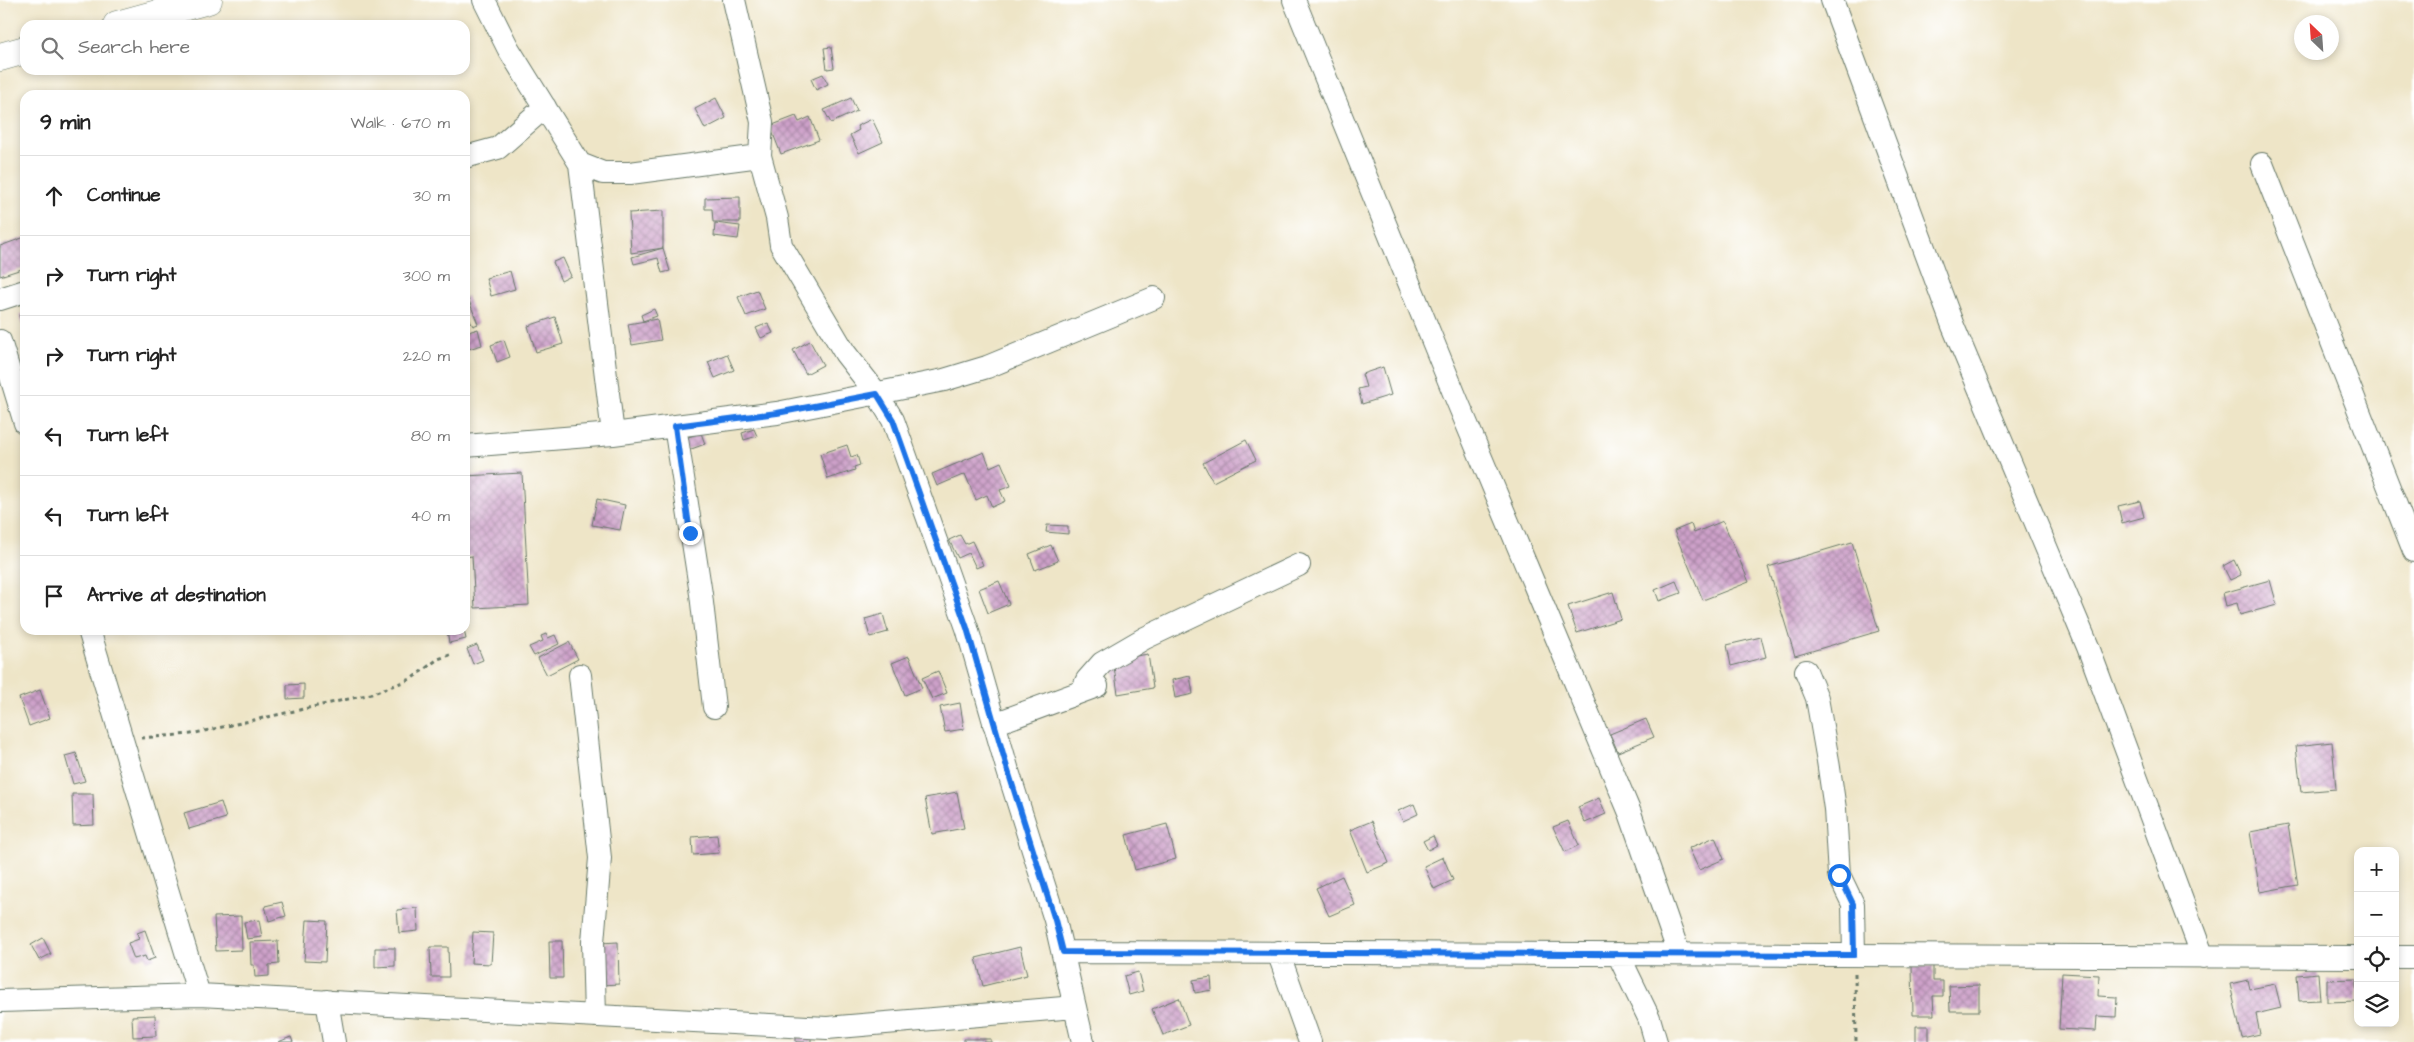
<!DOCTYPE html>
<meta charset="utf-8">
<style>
:root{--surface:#fff;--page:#f6f6f6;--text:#222;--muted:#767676;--line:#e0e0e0}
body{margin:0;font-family:"Architects Daughter",sans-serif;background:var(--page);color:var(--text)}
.controls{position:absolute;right:15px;bottom:15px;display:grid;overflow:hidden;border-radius:10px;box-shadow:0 2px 8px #0003}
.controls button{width:45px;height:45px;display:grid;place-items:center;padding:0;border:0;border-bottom:1px solid var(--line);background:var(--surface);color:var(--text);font:25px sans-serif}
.compass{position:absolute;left:2294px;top:15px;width:45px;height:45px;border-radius:50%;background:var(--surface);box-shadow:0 2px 8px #0003;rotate:335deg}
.stop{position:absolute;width:15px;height:15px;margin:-11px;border:4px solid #1a73e8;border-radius:50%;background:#fff}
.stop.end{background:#1a73e8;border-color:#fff;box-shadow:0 1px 5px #0008}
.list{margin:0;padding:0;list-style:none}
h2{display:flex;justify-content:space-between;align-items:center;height:65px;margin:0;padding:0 20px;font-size:21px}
h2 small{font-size:16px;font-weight:400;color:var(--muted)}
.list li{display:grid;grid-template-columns:32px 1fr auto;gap:15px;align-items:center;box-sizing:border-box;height:80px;padding:0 20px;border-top:1px solid var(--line)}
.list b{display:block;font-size:19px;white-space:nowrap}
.list em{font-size:16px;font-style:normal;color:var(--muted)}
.icon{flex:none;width:28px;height:28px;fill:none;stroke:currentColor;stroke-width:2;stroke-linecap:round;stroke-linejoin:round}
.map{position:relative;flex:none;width:2414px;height:1042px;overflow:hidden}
.search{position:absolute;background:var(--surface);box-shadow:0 2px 8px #0003;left:20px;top:20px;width:450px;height:55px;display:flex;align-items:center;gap:12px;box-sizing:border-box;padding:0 18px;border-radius:15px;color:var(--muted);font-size:19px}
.panel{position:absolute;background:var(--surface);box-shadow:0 2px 8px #0003;left:20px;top:90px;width:450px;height:545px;border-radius:15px}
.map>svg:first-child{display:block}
.building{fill:url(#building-cross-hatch)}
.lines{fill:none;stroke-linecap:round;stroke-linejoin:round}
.minor-casing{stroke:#677867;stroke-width:24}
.highway-casing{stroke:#677867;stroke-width:29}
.path{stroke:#677867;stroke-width:3;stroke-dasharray:4 4;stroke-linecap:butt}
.minor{stroke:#fff;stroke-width:22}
.highway{stroke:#fff;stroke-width:28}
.route{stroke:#1a73e8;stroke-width:6}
</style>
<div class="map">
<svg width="2414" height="1042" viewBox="0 0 2414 1042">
<defs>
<pattern id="building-cross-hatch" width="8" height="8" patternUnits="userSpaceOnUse" patternTransform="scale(1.25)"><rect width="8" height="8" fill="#cda0c9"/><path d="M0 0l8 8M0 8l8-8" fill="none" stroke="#a684a4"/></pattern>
</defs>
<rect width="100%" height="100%" fill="#fff"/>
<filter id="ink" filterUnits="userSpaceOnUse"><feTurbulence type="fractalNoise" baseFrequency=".02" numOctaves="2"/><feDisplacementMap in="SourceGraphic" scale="10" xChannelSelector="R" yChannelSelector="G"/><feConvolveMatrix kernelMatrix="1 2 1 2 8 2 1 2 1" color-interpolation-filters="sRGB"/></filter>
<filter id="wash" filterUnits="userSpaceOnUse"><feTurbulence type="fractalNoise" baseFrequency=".0096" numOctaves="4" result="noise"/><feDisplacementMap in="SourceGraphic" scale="20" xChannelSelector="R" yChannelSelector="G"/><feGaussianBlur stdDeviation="1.12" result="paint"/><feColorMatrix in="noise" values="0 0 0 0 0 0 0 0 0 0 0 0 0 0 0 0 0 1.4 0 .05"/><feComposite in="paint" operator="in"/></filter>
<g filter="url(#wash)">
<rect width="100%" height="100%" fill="#eee5c7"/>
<g id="blocks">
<path class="building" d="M831,47L834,68L827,69L824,48Z
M823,74L828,84L816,90L811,79Z
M716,98L726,118L705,129L695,109Z
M851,98L857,111L831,123L824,110Z
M796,116L799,122L810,117L819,140L781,154L770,126Z
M872,119L883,142L859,153L850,135L859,130L857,126Z
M740,197V222H713L712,209H705V198Z
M663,211V248L631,253L629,213Z
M715,223L740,226L738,239L714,236Z
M25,237V268L0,276V246Z
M663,248L670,271L662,273L658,258L634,264L632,257Z
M563,258L571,276L561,281L553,262Z
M510,271L515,289L491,296L486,278Z
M757,290L765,309L746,316L738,297Z
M467,296L478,324L473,326L465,312V297Z
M654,309L657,316L643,321L641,315Z
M25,313V329L19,315Z
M555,317L563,344L536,352L528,326Z
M657,319L661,340L632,345L628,324Z
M768,323L773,333L761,338L756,328Z
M478,329L482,345L465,350V333Z
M504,340L510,357L497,362L491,345Z
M810,341L823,365L806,374L793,350Z
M727,354L734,370L715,378L708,362Z
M1383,367L1391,395L1362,404L1358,389L1366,387L1362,374Z
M754,429L757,436L744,440L742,433Z
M701,433L705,444L686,451L682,439Z
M1246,440L1256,460L1213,482L1203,463Z
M847,445L851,457L857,455L860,465L854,467L855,470L828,479L820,454Z
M984,452L990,467L1001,462L1011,486L1000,490L1005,501L992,507L987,495L976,500L965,474L937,486L932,474Z
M522,473L529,605L475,608L472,556L465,557V476Z
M597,499L625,505L620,530L592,525Z
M2140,501L2144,517L2122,523L2118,506Z
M1723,521L1749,582L1703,600L1674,531L1691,524L1694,533Z
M1047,525L1068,526V534L1046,532Z
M960,535L965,544L972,541L983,565L976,568L969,553L958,558L949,540Z
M1852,542L1879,631L1795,656L1768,567Z
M1051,545L1058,561L1035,570L1029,554Z
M2234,560L2241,575L2230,580L2223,566Z
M2270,580L2277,605L2240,615L2237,603L2226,606L2223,593Z
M999,581L1009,604L988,613L979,589Z
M1676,581L1681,593L1659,601L1655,590Z
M1613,592L1621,619L1577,633L1568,606Z
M883,614L888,632L870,637L865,619Z
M447,630H464L466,639L449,643Z
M546,634L548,638L555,635L559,644L534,656L529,647L543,641L541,636Z
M1761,637L1766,657L1731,666L1727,645Z
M569,642L578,659L547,675L538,658Z
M477,645L483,660L473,664L467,649Z
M1148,654L1153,688L1118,694L1113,660Z
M909,656L922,688L905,695L892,663Z
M938,671L947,693L932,699L922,678Z
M1190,676L1193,694L1175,698L1172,680Z
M304,684V698L287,699V685Z
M40,690L50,718L29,726L19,698Z
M960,703L964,729L945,732L940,707Z
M1646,719L1654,737L1618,752L1610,734Z
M2332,742L2336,789L2301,792L2296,746Z
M76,753L85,781L73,784L65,756Z
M957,792L964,828L932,834L925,798Z
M72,794H93L94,825L73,826Z
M1599,798L1606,814L1585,823L1578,807Z
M221,802L226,818L189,829L184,813Z
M1414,804L1418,814L1403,821L1398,811Z
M1372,821L1389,863L1367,872L1350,830Z
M1568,821L1579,845L1565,852L1553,827Z
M1167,824L1176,859L1135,870L1126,835Z
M2288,825L2298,885L2260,892L2250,832Z
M717,835L719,853L693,855L692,837Z
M1433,836L1437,845L1428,850L1423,841Z
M1715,837L1724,859L1699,870L1689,848Z
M1443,857L1453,880L1434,889L1424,866Z
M1342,876L1355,905L1329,916L1316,888Z
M282,902L286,916L269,921L265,906Z
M417,908L418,931L399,933L397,910Z
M241,916L242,950L216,951L214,917Z
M259,920L262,937L247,939L244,922Z
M307,920L327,921L325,962L304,961Z
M145,930L155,958L147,961L145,956L134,959L128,943L139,939L137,933Z
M473,932L493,933L491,964L471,963Z
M43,938L51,954L39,960L31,945Z
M278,941L279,964L269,965V976L255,977L254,965H251L250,942Z
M549,941H562L563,978H550Z
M618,942L619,984L601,985L600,943Z
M430,947H448L449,977H431Z
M1020,947L1027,975L983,986L976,958Z
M375,948H395V966L375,967Z
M1912,966H1933V981H1943V996H1933L1934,1015H1913Z
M1138,972L1143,991L1129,995L1124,976Z
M2062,973L2099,975L2098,996L2117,997L2116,1017L2097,1016L2096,1031L2059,1029Z
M2318,973L2320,1000L2299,1001L2297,975Z
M1211,977L1212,990L1195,993L1193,980Z
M2356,979L2357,1001L2327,1002V980Z
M2248,980L2250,989L2275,984L2281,1008L2256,1014L2260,1034L2242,1038L2230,984Z
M1979,985V1011H1950L1949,986Z
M1179,998L1189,1025L1163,1035L1152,1009Z
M155,1015L156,1036L133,1037L132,1016Z
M1916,1026H1929V1042H1916Z
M811,1036V1042H796V1037Z
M291,1037L293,1042H278Z
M964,1039H991V1042H964Z"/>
</g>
</g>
<g filter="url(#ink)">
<use href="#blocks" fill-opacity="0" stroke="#677867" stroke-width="1"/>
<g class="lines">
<defs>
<path id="minor" d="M484,0L508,48L580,164L613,434
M734,0L762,122L760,156L777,218L781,245L845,353L877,394L893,420L967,628L1008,771L1055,920L1083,1042
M1294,0L1456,398L1630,813L1679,954
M1832,0L1953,326L2088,647L2203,957
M465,157L498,148L545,107
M580,164L603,173H630L760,156
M2262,164L2414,551
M0,299L25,291
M0,341L25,423
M675,426L701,594L714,707
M465,446L613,434L777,413L944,380L987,367L1154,298
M89,630L199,995
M1806,671L1817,698L1828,761L1835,809L1839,875L1853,904L1854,955
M580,675L600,858L593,942L595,1016
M1082,691L1087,680L1102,663L1145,638L1299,565
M994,724L1097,686
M1063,952L2358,957
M1278,952L1310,1042
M1618,954L1649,1018L1656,1042
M2395,957H2414
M0,1001L199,995L827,1028L1075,1007
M327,1001L334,1042"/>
<path id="highway" d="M117,25L208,0
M0,57L25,50"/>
</defs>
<use href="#minor" class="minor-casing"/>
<use href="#highway" class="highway-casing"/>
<path class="path" d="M141,738L191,734L371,694L411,679L438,659L450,655
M1855,973L1856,1042"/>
<use href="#minor" class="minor"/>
<use href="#highway" class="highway"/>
</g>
</g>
<g class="lines" filter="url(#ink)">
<path class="route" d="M690,533L675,426L777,413L877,394L893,420L967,628L1008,771L1055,920L1063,952L1854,955L1853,904L1839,875"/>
</g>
</svg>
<div class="controls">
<button>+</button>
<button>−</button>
<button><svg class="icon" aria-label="locate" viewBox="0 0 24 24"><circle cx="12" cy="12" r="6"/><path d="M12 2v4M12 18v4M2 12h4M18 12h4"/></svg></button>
<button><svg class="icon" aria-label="layers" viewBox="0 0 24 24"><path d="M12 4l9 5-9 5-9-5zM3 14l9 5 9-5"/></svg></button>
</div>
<svg class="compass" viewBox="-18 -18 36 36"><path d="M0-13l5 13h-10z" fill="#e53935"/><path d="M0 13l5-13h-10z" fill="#767676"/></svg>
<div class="stop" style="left:1839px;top:875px"></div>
<div class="stop end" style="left:690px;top:533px"></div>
<div class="search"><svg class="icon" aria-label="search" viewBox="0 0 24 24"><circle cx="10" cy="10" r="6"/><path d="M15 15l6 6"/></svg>Search here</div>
<section class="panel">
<h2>9 min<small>Walk · 670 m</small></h2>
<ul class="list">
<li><svg class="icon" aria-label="ahead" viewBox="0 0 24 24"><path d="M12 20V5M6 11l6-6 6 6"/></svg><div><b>Continue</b></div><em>30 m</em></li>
<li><svg class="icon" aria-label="right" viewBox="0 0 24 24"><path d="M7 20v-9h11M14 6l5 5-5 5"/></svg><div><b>Turn right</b></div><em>300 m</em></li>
<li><svg class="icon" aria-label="right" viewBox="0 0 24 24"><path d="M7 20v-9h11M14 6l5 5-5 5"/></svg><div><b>Turn right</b></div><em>220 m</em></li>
<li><svg class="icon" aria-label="left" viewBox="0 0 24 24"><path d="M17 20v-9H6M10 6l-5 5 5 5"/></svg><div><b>Turn left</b></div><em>80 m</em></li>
<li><svg class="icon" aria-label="left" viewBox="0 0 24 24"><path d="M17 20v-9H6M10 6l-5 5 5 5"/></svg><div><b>Turn left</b></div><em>40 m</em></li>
<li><svg class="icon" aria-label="arrive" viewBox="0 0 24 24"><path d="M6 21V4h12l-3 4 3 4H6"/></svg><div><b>Arrive at destination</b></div></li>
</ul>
</section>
</div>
